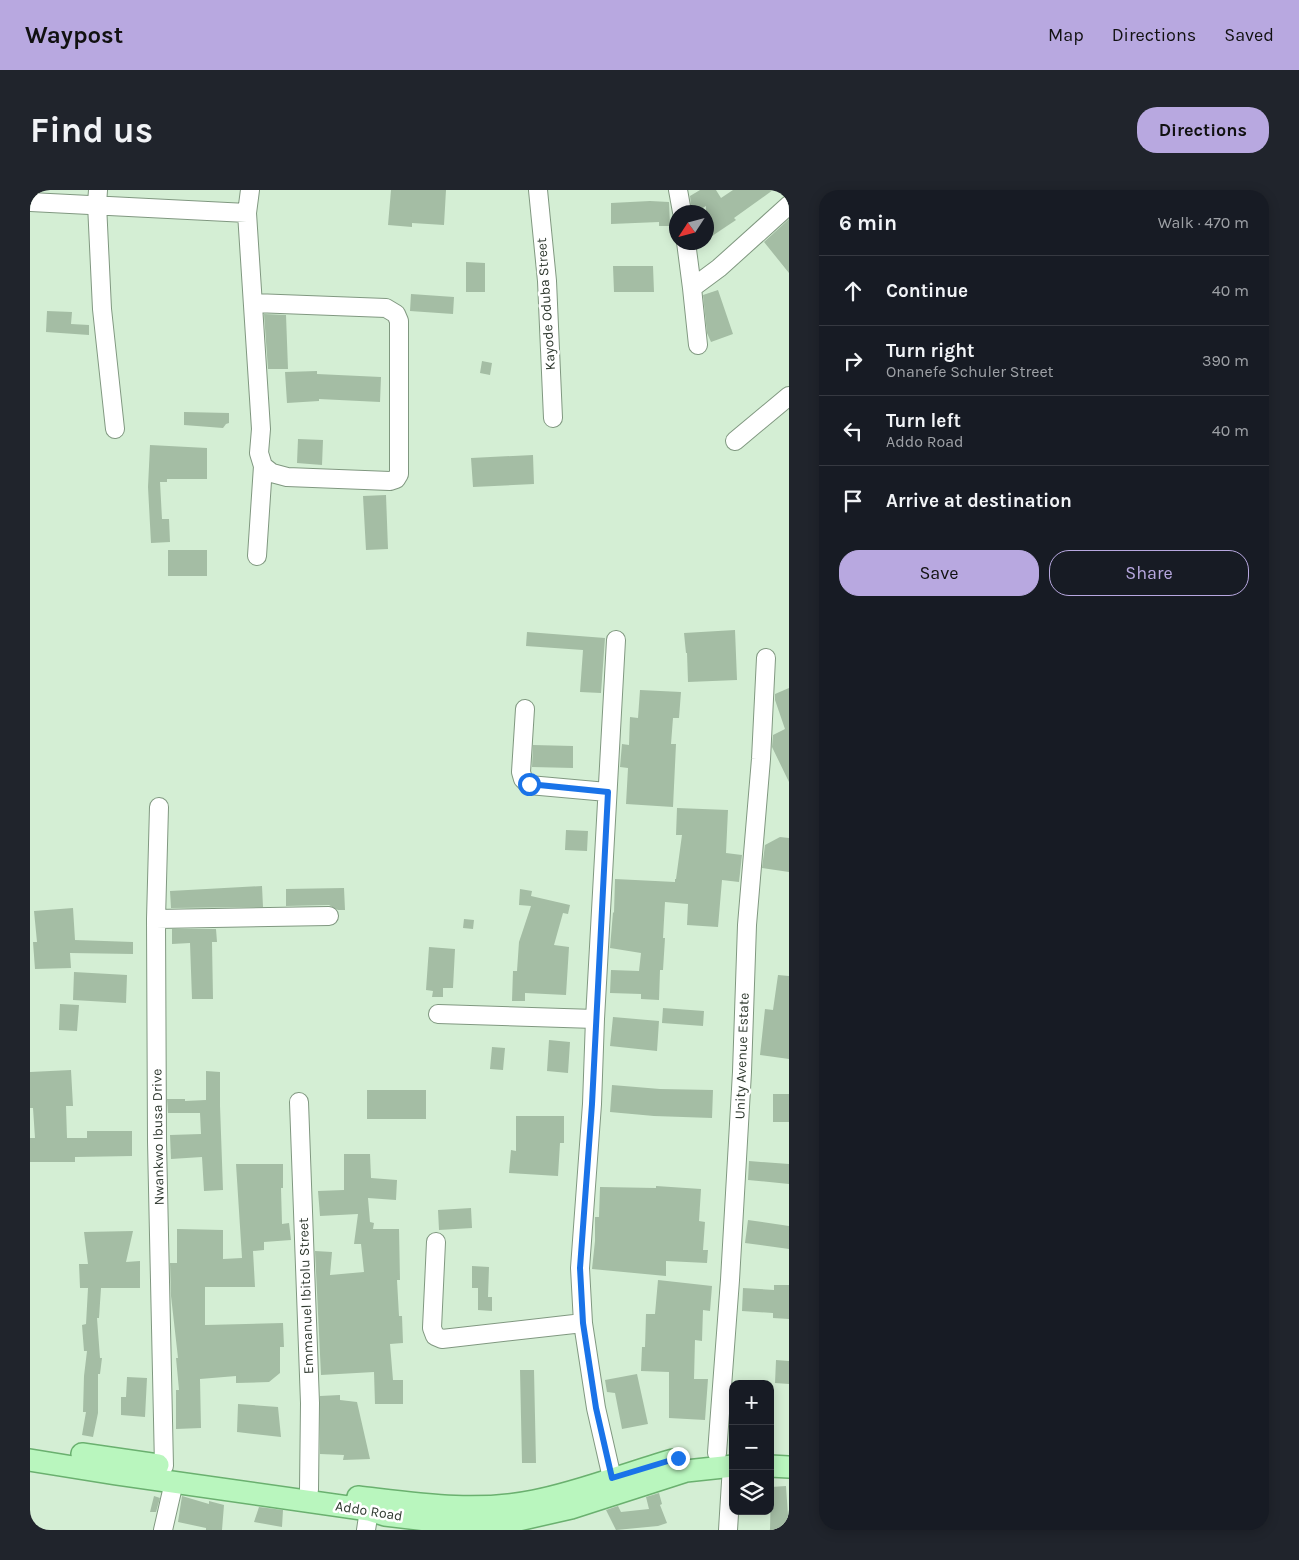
<!DOCTYPE html>
<meta charset="utf-8">
<style>
:root{--surface:#171b24;--page:#20242c;--text:#f1f3f6;--muted:#9ea1a6;--line:#363941;--accent:#b8a8e0}
body{margin:0;font-family:Karla,sans-serif;background:var(--page);color:var(--text)}
.controls{position:absolute;right:15px;bottom:15px;display:grid;overflow:hidden;border-radius:10px;box-shadow:0 2px 12px #0003}
.controls button{width:45px;height:45px;display:grid;place-items:center;padding:0;border:0;border-bottom:1px solid var(--line);background:var(--surface);color:var(--text);font:25px sans-serif}
.compass{position:absolute;left:639px;top:15px;width:45px;height:45px;border-radius:50%;background:var(--surface);box-shadow:0 2px 12px #0003;rotate:234deg}
.stop{position:absolute;width:15px;height:15px;margin:-11px;border:4px solid #1a73e8;border-radius:50%;background:#fff}
.stop.end{background:#1a73e8;border-color:#fff;box-shadow:0 1px 5px #0008}
.list{margin:0;padding:0;list-style:none}
h2{display:flex;justify-content:space-between;align-items:center;height:65px;margin:0;padding:0 20px;font-size:21px}
h2 small{font-size:16px;font-weight:400;color:var(--muted)}
.list li{display:grid;grid-template-columns:32px 1fr auto;gap:15px;align-items:center;box-sizing:border-box;height:70px;padding:0 20px;border-top:1px solid var(--line)}
.list b{display:block;font-size:19px;white-space:nowrap}
.list p{margin:0;font-size:16px;white-space:nowrap;color:var(--muted)}
.list em{font-size:16px;font-style:normal;color:var(--muted)}
.actions{display:flex;gap:10px;padding:15px 20px}
.actions a{flex:1;padding:11px 0;border:1px solid var(--accent);border-radius:20px;text-align:center;font-size:18px;color:var(--accent)}
.actions .main{background:var(--accent);color:#111}
.icon{flex:none;width:28px;height:28px;fill:none;stroke:currentColor;stroke-width:2;stroke-linecap:round;stroke-linejoin:round}
.map{position:relative;flex:none;width:759px;height:1340px;overflow:hidden;border-radius:20px}
header{display:flex;align-items:center;gap:30px;box-sizing:border-box;height:70px;padding:0 25px;background:var(--accent);color:#111}
header strong{font-size:24px}
nav{display:flex;gap:28px;margin-inline-start:auto;font-size:18px}
.intro{display:flex;align-items:center;justify-content:space-between;box-sizing:border-box;height:120px;padding:0 30px}
h1{margin:0;font-size:35px}
.button{padding:12px 22px;border-radius:20px;background:var(--accent);color:#111;font-size:18px;font-weight:700}
main{display:flex;gap:30px;padding:0 30px}
aside{flex:1;background:var(--surface);border-radius:20px;box-shadow:0 2px 12px #0003}
.map>svg:first-child{display:block}
.building{fill:#a4bda4}
.lines{fill:none;stroke-linecap:round;stroke-linejoin:round}
.minor-casing{stroke:#809880;stroke-width:20}
.major-casing{stroke:#6ab06f;stroke-width:24}
.minor{stroke:#fff;stroke-width:18}
.major{stroke:#b9f6be;stroke-width:21}
.route{stroke:#1a73e8;stroke-width:6}
.labels{text-anchor:middle;dominant-baseline:central;stroke-width:5;stroke-linejoin:round;paint-order:stroke}
.street-label{font-size:14px;fill:#2f392f;stroke:#fff}
</style>
<header>
<strong>Waypost</strong>
<nav><a>Map</a><a>Directions</a><a>Saved</a></nav>
</header>
<div class="intro"><h1>Find us</h1><a class="button">Directions</a></div>
<main>
<div class="map">
<svg width="759" height="1340" viewBox="0 0 759 1340">
<rect width="100%" height="100%" fill="#d4eed4"/>
<path class="building" d="M361,0H416L414,35L382,33V37L358,35Z
M670,0H686L691,8L703,0H743L704,28L706,30L676,50V16L665,22H662L660,6Z
M620,11L639,12L640,36H629V32L581,34V13Z
M759,29V83L734,52Z
M436,72L455,73V102H436Z
M583,76H623L624,102H584Z
M688,100L703,144L681,152L677,143L673,105Z
M381,104L424,107L423,124L380,121Z
M17,121L42,122L41,134L59,135V145L16,142Z
M234,124L256,125L258,179H238Z
M452,171L462,173L460,185L450,183Z
M287,181V184L351,187L350,212L289,209V211L257,213L255,182Z
M154,222L199,223V233L196,234L193,238L154,235Z
M268,249L293,250L292,275L267,273Z
M120,255L177,258V289H137V292H130L132,329H139L140,352L121,353L118,297Z
M503,265L504,294L443,297L441,268Z
M356,305L358,359L336,360L333,306Z
M138,360H177V386H138Z
M705,440L707,490L658,492L657,463H656L654,443Z
M497,442L575,448L571,503L550,502L553,460L496,456Z
M759,498V592L742,557L743,545L755,539L745,510V504Z
M610,500L651,502L649,528H643L641,554H646L643,617L596,614L598,578L590,577L592,554L599,555L600,527L608,528Z
M503,555L543,556V578L502,577Z
M647,618L698,620L696,663L712,665L709,692L692,690L688,737L657,735L658,714L635,712L633,748H635L633,780H630L629,810L611,809V804L580,803L581,780L609,781L611,763L580,758L583,722L584,723L585,689L645,692V689H646L652,645H646Z
M536,640L558,641L557,661L535,660Z
M750,647L759,648V682L732,678L735,655Z
M232,696L233,717L141,718L140,701Z
M314,698L315,720H308L299,715L256,716V699Z
M490,699L502,701L501,706L540,715L538,724L533,723L524,755L539,757L536,805L495,803V811H482L483,781H487L489,752L501,716L489,715Z
M43,718L45,750L103,752V764L40,763L41,778L5,779L3,752H7L4,721Z
M434,729L444,730L443,739L433,738Z
M142,739H186L187,752H182L183,809H162L160,753L142,754Z
M399,757L425,759L423,798H413V807H402L403,801L396,800Z
M44,782L97,785L96,813L43,810Z
M748,785L759,786V869L730,865L735,819L743,820Z
M30,814L49,815L47,841L29,840Z
M633,818L674,821L673,836L632,833Z
M583,827L629,831L627,861L580,856Z
M519,850L540,852L538,883L517,881Z
M462,857L475,858L473,880L460,879Z
M41,880L43,916H36L37,948H57V941H102V966L45,967V972H0V948H5L3,918H0V882Z
M176,881L190,882V916L193,1000L174,1001L172,967L141,969L140,945L171,944L170,923H138L137,909H155V911L176,910Z
M582,895L630,899L683,900L682,928L624,926L580,922Z
M337,900H396V929H337Z
M743,904H759V932H743Z
M486,926H534V953H530L528,986L479,983L481,960L486,961Z
M314,964H340L341,988L367,990L366,1010L338,1008L340,1032L344,1033L343,1039H369L370,1090H367L369,1126H372L373,1153L360,1154L363,1190H373V1214H345L344,1182L291,1185L285,1061L302,1062L300,1085L334,1082L331,1054H324L328,1024L290,1026L288,1001L314,1000Z
M719,971L759,974V994L718,990Z
M206,974H253V998H251L252,1034L259,1033L261,1050L234,1052V1060L223,1061L225,1097H175V1135L253,1133L254,1157H250V1183L239,1192L206,1193V1186L170,1189L171,1238L146,1239V1200H149L146,1168H148L141,1106L140,1073H147V1039L193,1040V1069L212,1068Z
M626,996L671,999L669,1031L675,1032L673,1060H678L677,1073L636,1071V1086L562,1079L565,1051V1027H569L570,997L626,998Z
M441,1018L442,1038L409,1040L408,1020Z
M718,1030L759,1036V1059L715,1053Z
M103,1041L96,1072L110,1071V1098H71L69,1128H67L70,1168H72L70,1184H68V1223L63,1247L52,1245L56,1222H53L54,1186L57,1161H54L52,1135L56,1134L58,1098H50L49,1074H58L54,1042Z
M442,1076L459,1077L458,1107H462V1121L448,1120V1098H442Z
M628,1090L682,1096L680,1121L673,1120L672,1151L665,1150L664,1189H678L675,1230L639,1228V1182L611,1181L612,1157H615L616,1124H625Z
M744,1095H759V1129L743,1128V1123L712,1121L713,1098L744,1100Z
M746,1170L759,1171V1194L745,1193Z
M490,1180H504L506,1273H492Z
M607,1184L618,1234L592,1239L585,1203L577,1202L575,1190Z
M97,1187L117,1188L115,1227L91,1225V1207H96Z
M310,1205V1210L327,1212L340,1269L313,1270L314,1265L290,1264V1206Z
M208,1214L248,1217L251,1247L207,1242Z
M756,1296L759,1340H740L741,1297Z
M629,1303L632,1314L630,1315L637,1333L628,1336L586,1340L576,1320L588,1316L591,1322L619,1319L616,1307Z
M124,1306L130,1308L126,1322H120Z
M152,1306L179,1314V1311L194,1315L192,1340H176V1338L148,1332Z
M229,1317L253,1320L252,1337L224,1332Z"/>
<g class="lines">
<defs>
<path id="minor" d="M68,0L67,14L72,119L85,239
M220,0L217,23L231,239L229,263L233,276L242,283L257,287L360,291L366,289L369,284V131L366,124L356,118L223,113
M508,0L517,91L523,228
M648,0L652,22
M0,12L217,23
M656,52L662,98L689,78L759,15
M662,98L668,155
M705,251L759,206
M227,366L233,276
M495,519L491,582L493,589L499,595L577,602
M129,617L126,729L127,952L134,1276
M126,729L299,726
M408,824L565,829
M269,912L280,1213L279,1300
M406,1052L402,1138L405,1146L412,1149L553,1133
M687,1263L700,1090L712,882L717,735L731,569L736,468
M582,1288L566,1218L553,1133L550,1078L562,914L565,829L586,450
M133,1340L144,1292
M336,1340L339,1320
M698,1340L702,1276"/>
<path id="major" d="M52,1264L128,1275
M0,1270L86,1284L339,1320L355,1325L421,1333L484,1331L541,1318L656,1281L703,1276
M740,1276L759,1277
M328,1307C388,1314 444,1323 504,1311C551,1302 597,1283 643,1270"/>
</defs>
<use href="#minor" class="minor-casing"/>
<use href="#major" class="major-casing"/>
<use href="#minor" class="minor"/>
<use href="#major" class="major"/>
</g>
<g class="lines">
<path class="route" d="M499,594L578,602L562,914L550,1078L553,1133L566,1218L582,1288L648,1268"/>
</g>
<g class="labels">
<g class="street-label">
<text transform="translate(516 114) rotate(-94)">Kayode Oduba Street</text>
<text transform="translate(712 866) rotate(-88)">Unity Avenue Estate</text>
<text transform="translate(128 947) rotate(-91)">Nwankwo Ibusa Drive</text>
<text transform="translate(276 1106) rotate(-92)">Emmanuel Ibitolu Street</text>
<text transform="translate(339 1321) rotate(9)">Addo Road</text>
</g>
</g>
</svg>
<div class="controls">
<button>+</button>
<button>−</button>
<button><svg class="icon" aria-label="layers" viewBox="0 0 24 24"><path d="M12 4l9 5-9 5-9-5zM3 14l9 5 9-5"/></svg></button>
</div>
<svg class="compass" viewBox="-18 -18 36 36"><path d="M0-13l5 13h-10z" fill="#e53935"/><path d="M0 13l5-13h-10z" fill="#9ea1a6"/></svg>
<div class="stop" style="left:499px;top:594px"></div>
<div class="stop end" style="left:648px;top:1268px"></div>
</div>
<aside>
<h2>6 min<small>Walk · 470 m</small></h2>
<ul class="list">
<li><svg class="icon" aria-label="ahead" viewBox="0 0 24 24"><path d="M12 20V5M6 11l6-6 6 6"/></svg><div><b>Continue</b></div><em>40 m</em></li>
<li><svg class="icon" aria-label="right" viewBox="0 0 24 24"><path d="M7 20v-9h11M14 6l5 5-5 5"/></svg><div><b>Turn right</b><p>Onanefe Schuler Street</p></div><em>390 m</em></li>
<li><svg class="icon" aria-label="left" viewBox="0 0 24 24"><path d="M17 20v-9H6M10 6l-5 5 5 5"/></svg><div><b>Turn left</b><p>Addo Road</p></div><em>40 m</em></li>
<li><svg class="icon" aria-label="arrive" viewBox="0 0 24 24"><path d="M6 21V4h12l-3 4 3 4H6"/></svg><div><b>Arrive at destination</b></div></li>
</ul>
<div class="actions"><a class="main">Save</a><a>Share</a></div>
</aside>
</main>
